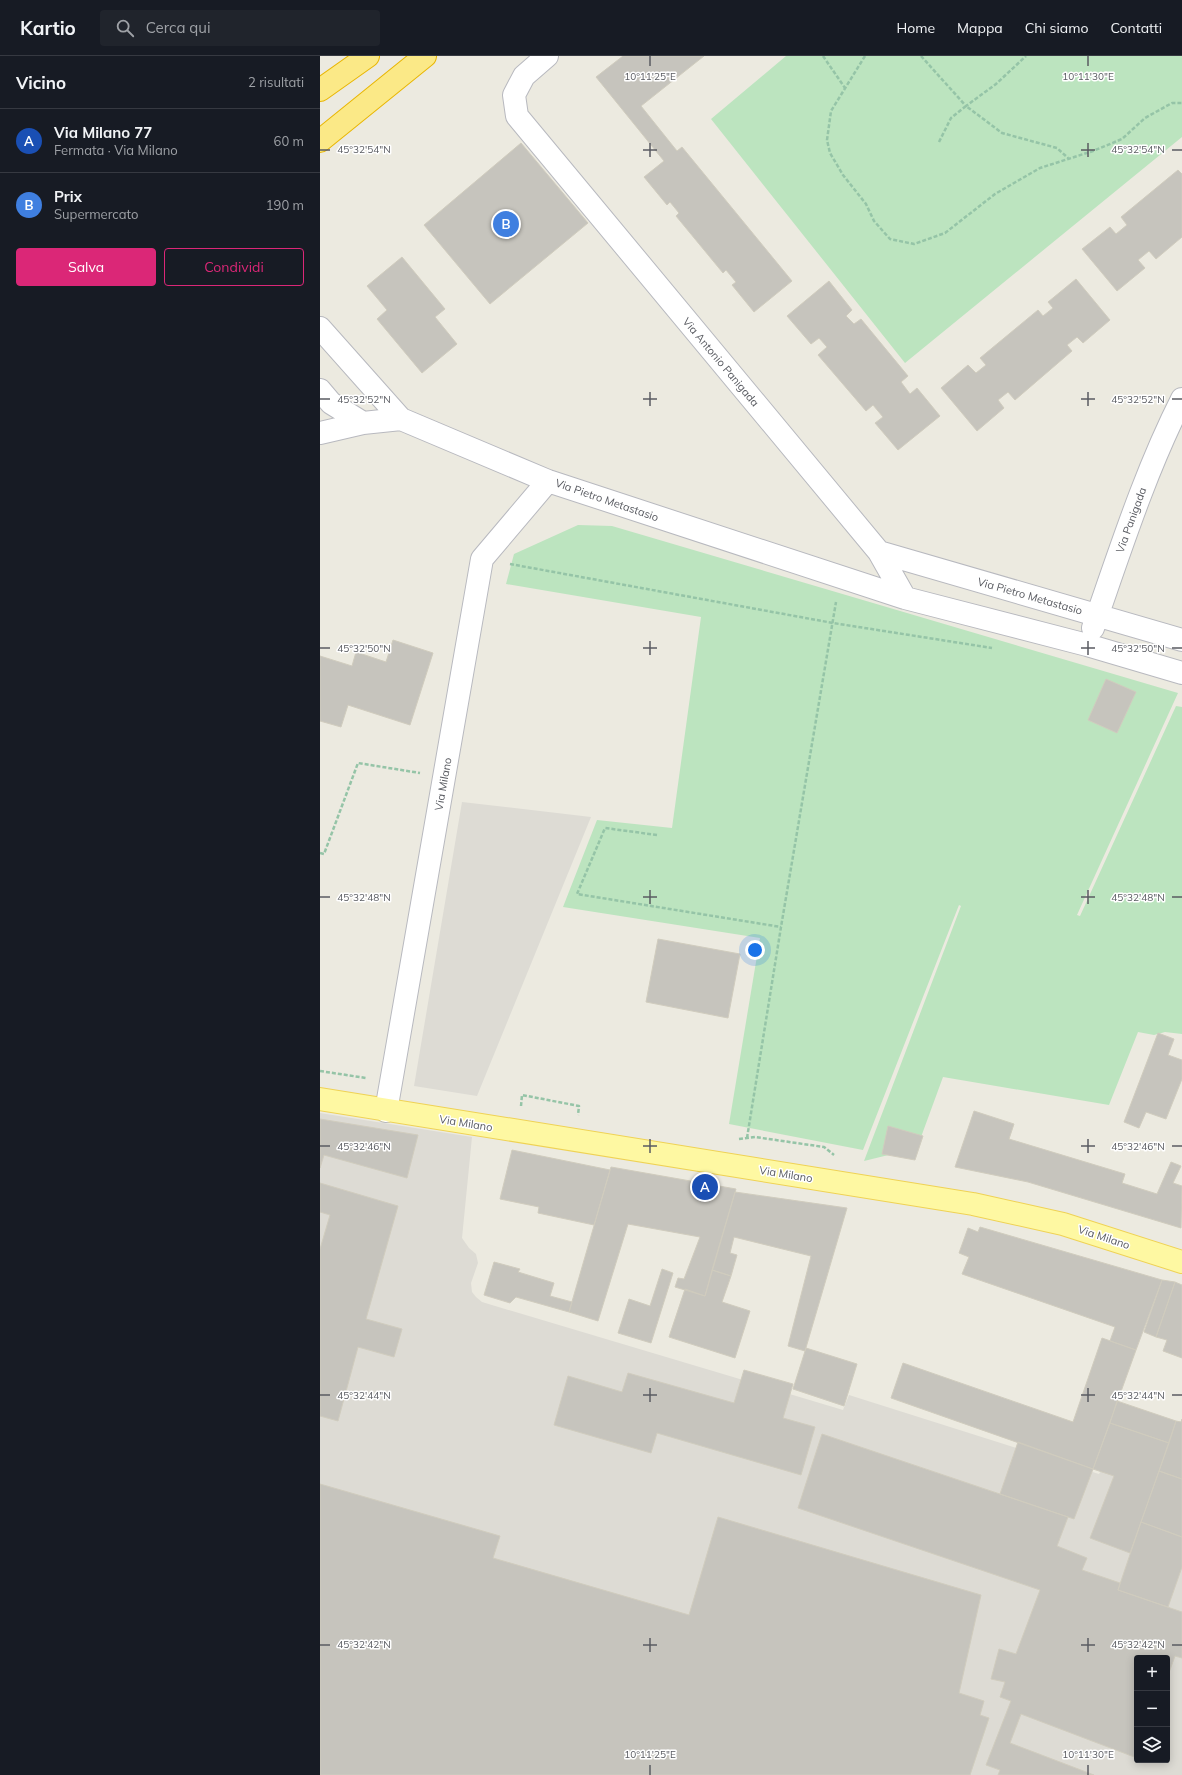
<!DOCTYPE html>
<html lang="it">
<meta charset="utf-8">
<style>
:root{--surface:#171b24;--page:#20242c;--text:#f1f3f6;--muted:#9ea1a6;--line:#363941;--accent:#db2777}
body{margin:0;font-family:Mulish,sans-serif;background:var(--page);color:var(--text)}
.controls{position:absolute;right:12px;bottom:12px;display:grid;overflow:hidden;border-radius:4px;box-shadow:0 2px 10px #0003}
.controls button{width:36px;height:36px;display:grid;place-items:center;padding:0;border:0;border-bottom:1px solid var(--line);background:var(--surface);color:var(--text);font:20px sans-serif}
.you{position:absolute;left:435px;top:894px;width:14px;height:14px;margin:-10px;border:3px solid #fff;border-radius:50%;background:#1a73e8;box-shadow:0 0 0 6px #1a73e833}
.badge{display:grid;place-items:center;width:26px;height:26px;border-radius:50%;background:var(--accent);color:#fff;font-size:13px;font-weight:700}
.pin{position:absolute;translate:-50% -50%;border:2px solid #fff;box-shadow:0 1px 4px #0006}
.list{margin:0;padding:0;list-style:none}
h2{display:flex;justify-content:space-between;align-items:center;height:52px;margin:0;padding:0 16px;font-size:17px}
h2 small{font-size:13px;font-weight:400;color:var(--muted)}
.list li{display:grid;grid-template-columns:26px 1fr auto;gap:12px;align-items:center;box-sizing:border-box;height:64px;padding:0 16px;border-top:1px solid var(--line)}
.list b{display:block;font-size:15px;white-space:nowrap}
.list p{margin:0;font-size:13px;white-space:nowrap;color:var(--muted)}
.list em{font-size:13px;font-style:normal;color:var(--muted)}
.actions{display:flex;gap:8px;padding:12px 16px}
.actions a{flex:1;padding:9px 0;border:1px solid var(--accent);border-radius:4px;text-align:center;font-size:14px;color:var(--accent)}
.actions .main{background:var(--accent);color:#fff}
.icon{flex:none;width:22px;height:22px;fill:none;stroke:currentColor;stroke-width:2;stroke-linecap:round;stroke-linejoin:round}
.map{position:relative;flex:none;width:862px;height:1719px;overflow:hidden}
header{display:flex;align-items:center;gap:24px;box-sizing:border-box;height:56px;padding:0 20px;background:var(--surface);border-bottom:1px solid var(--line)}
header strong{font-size:19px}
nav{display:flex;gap:22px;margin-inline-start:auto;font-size:14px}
.search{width:280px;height:36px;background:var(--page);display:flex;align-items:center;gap:10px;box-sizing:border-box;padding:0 14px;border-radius:4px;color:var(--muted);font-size:15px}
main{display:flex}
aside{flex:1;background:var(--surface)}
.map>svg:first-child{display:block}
.industrial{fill:#dddbd4;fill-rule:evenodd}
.green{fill:#bce4bf}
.building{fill:#c6c4bd;stroke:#d0ccbe}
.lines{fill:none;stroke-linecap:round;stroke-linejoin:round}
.minor-casing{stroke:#b8b9bf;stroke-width:24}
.major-casing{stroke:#efd255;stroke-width:24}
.highway-casing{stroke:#e9b603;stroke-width:24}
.path{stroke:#95c4a7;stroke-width:2.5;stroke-dasharray:4 2;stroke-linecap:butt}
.minor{stroke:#fff;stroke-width:22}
.major{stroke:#fef8a2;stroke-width:22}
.highway{stroke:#fbe987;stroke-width:22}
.ticks{fill:none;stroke:#595b61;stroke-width:1.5}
.labels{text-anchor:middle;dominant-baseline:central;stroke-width:3;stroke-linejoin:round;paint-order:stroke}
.street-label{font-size:11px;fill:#595b61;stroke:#fff}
.ticks-label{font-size:10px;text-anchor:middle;fill:#595b61;stroke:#fff;stroke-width:3;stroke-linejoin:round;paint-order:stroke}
</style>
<header>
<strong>Kartio</strong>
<div class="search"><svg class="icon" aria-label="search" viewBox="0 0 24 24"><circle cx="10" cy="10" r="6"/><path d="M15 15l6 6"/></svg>Cerca qui</div>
<nav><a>Home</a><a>Mappa</a><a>Chi siamo</a><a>Contatti</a></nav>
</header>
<main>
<aside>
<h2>Vicino<small>2 risultati</small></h2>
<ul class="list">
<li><span class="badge" style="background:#1a4fb4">A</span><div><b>Via Milano 77</b><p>Fermata · Via Milano</p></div><em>60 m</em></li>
<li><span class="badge" style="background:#3f7fe0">B</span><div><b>Prix</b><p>Supermercato</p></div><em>190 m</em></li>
</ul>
<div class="actions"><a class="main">Salva</a><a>Condividi</a></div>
</aside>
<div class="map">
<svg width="862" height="1719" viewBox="0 0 862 1719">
<rect width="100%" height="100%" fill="#eceae0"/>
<path class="industrial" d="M142,746L271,761L157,1040L94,1030Z
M0,1057L152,1081L142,1182L149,1192L156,1198L158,1207L151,1227L152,1236L156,1241L162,1246L523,1354L529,1339L779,1418L801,1381L862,1402V1719H0ZM817,1602H847V1704H817Z"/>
<path class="green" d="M466,0H862V81L585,307L391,63Z
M258,469L292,470L858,637L757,859L760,860L856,650L862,651V978L845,976L834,979L818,976L789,1049L623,1021L597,1092L544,1105L641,850L639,849L543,1094L409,1068L440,882L243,851L277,764L352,772L381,561L186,528L194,498Z"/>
<path class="building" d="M303,0H384L321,50L357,95L362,91L472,225L434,256L412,229L416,226L406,214L403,217L356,160L359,157L350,146L347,149L324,121L344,105L276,21Z
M201,87L268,167L170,248L104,169Z
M858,114L862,118V181L836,203L829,195L818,204L825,212L797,235L762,193L790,171L796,178L807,169L801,161Z
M82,201L125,253L115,261L137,288L102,317L57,263L67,254L47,230Z
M756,223L790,264L763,287L757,281L747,289L752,295L695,344L688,336L678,344L684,352L657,375L621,332L648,309L656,317L666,309L660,302L718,254L723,260L733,252L728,246Z
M509,225L532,254L526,260L534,268L541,263L588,320L581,326L590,338L597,332L620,360L578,394L555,367L563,361L553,349L546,355L498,299L507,291L499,282L491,288L467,260Z
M73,584L113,597L90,669L28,649L21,671L0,665V600L32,610L36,596L66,606Z
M786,623L816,636L797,677L768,664Z
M338,883L420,898L408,962L326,946Z
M838,977L854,983L848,999L862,1004V1023L846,1063L826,1056L819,1072L804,1066Z
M654,1055L694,1068L689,1083L805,1118L802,1127L837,1138L851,1106L861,1110L853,1127L862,1130L861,1172L708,1126L635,1111Z
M0,1063L98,1079L87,1122L4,1099L0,1112Z
M568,1070L603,1080L595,1104L562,1098Z
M192,1094L290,1114L274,1169L218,1157L219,1151L180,1143Z
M291,1111L416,1133L385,1240L355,1231L358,1222L364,1223L380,1181L308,1168L278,1265L249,1256Z
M0,1127L78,1150L46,1263L82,1273L74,1301L38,1291L18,1365L0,1360V1193L10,1159L0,1156Z
M415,1136L527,1152L485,1295L468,1290L491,1200L414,1181L410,1197L417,1199L411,1220L392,1214Z
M660,1171L842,1224L816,1294L790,1285L795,1271L642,1218L649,1201L639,1197L648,1172L658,1176Z
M174,1206L200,1213L198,1216L234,1227L230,1240L252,1246L249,1256L196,1241L190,1247L164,1239Z
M342,1213L353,1217L331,1287L298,1277L309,1243L330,1250Z
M392,1214L411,1220L402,1246L430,1255L415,1302L349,1281L365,1233L385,1240Z
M842,1224L855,1226L836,1281L824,1276Z
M855,1226L862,1229V1302L843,1295L847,1284L836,1281Z
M782,1282L816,1294L773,1413L571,1342L583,1307L753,1366Z
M486,1292L537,1308L524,1350L473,1333Z
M424,1314L473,1328L463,1362L495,1371L481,1419L337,1377L331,1397L234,1369L248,1320L302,1336L308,1317L414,1347Z
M797,1345L856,1365L849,1387L790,1367Z
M862,1363V1423L839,1415L856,1365L861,1366Z
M790,1367L849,1387L810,1497L770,1482L794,1420L773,1413Z
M502,1378L748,1461L737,1490L767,1502L762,1514L800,1527L798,1534L862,1556V1602L855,1600L847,1622V1602H817V1702L701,1658L690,1687L774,1719H678L680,1714L666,1709L691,1645L680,1641L685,1626L671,1623L679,1593L696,1598L720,1534L478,1452Z
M698,1386L773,1413L754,1463L680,1438Z
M839,1415L862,1423V1481L821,1466Z
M0,1428L180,1480L173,1502L369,1559L398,1461L661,1539L639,1637L664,1645L660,1659L669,1662L650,1719H0Z
M821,1466L862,1481V1511L848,1551L798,1534Z"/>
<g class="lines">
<defs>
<path id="minor" d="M227,0L204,20L194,39L197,60L559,496L585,542
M0,272L81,363L228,425L585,542L767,589L862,617
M0,334L11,347L43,367
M0,377L43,367L81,363
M559,496L862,584
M773,572C800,495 825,416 862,343
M66,1055L162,503L228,425"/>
<path id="major" d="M0,1043L653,1148L743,1168L862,1206"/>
<path id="highway" d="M0,34L48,0
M0,85L105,0"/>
</defs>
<use href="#minor" class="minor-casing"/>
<use href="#major" class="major-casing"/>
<use href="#highway" class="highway-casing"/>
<path class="path" d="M503,0L525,32
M545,0L511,55L507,84L510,97L523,119L546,148L554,165L570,183L594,188L625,177L675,138L720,112L773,95L802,83L825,62L852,47H862
M601,0L646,50L676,28L706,0
M619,86L631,62L646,50L682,77L737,92L748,102
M190,508L513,567L672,592
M337,779L285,772L257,838L461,871
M0,797L4,798L38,707L100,717
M0,1015L46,1022
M201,1050L202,1039L259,1050L258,1059
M427,1082L461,871L516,546
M419,1083L435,1081L504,1091L514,1099"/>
<use href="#minor" class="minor"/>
<use href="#major" class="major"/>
<use href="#highway" class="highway"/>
</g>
<path class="ticks" d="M330,0V10M768,0V10M330,87V101M768,87V101M0,94H10M323,94H337M761,94H775M852,94H862M330,336V350M768,336V350M0,343H10M323,343H337M761,343H775M852,343H862M330,585V599M768,585V599M0,592H10M323,592H337M761,592H775M852,592H862M330,834V848M768,834V848M0,841H10M323,841H337M761,841H775M852,841H862M330,1083V1097M768,1083V1097M0,1090H10M323,1090H337M761,1090H775M852,1090H862M330,1332V1346M768,1332V1346M0,1339H10M323,1339H337M761,1339H775M852,1339H862M330,1582V1596M768,1582V1596M0,1589H10M323,1589H337M761,1589H775M852,1589H862M330,1709V1719M768,1709V1719"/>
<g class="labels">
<g class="street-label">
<text transform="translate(401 306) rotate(50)">Via Antonio Panigada</text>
<text transform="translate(287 444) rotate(19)">Via Pietro Metastasio</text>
<text transform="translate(811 464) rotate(-70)">Via Panigada</text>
<text transform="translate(710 540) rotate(16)">Via Pietro Metastasio</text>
<text transform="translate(123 728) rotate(-80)">Via Milano</text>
<text transform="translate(146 1067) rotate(9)">Via Milano</text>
<text transform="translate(466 1118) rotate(9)">Via Milano</text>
<text transform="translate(784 1181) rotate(18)">Via Milano</text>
</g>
</g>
<g class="ticks-label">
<text x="330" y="24">10°11'25"E</text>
<text x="768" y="24">10°11'30"E</text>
<text x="44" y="97">45°32'54"N</text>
<text x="818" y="97">45°32'54"N</text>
<text x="44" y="347">45°32'52"N</text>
<text x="818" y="347">45°32'52"N</text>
<text x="44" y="596">45°32'50"N</text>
<text x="818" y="596">45°32'50"N</text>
<text x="44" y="845">45°32'48"N</text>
<text x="818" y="845">45°32'48"N</text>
<text x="44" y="1094">45°32'46"N</text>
<text x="818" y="1094">45°32'46"N</text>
<text x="44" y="1343">45°32'44"N</text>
<text x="818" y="1343">45°32'44"N</text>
<text x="44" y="1592">45°32'42"N</text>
<text x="818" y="1592">45°32'42"N</text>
<text x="330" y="1702">10°11'25"E</text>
<text x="768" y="1702">10°11'30"E</text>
</g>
</svg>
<div class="controls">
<button>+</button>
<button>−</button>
<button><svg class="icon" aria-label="layers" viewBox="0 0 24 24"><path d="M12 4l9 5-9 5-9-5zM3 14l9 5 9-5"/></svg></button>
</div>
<div class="you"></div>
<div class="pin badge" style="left:385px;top:1131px;background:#1a4fb4">A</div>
<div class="pin badge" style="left:186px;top:168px;background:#3f7fe0">B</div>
</div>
</main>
